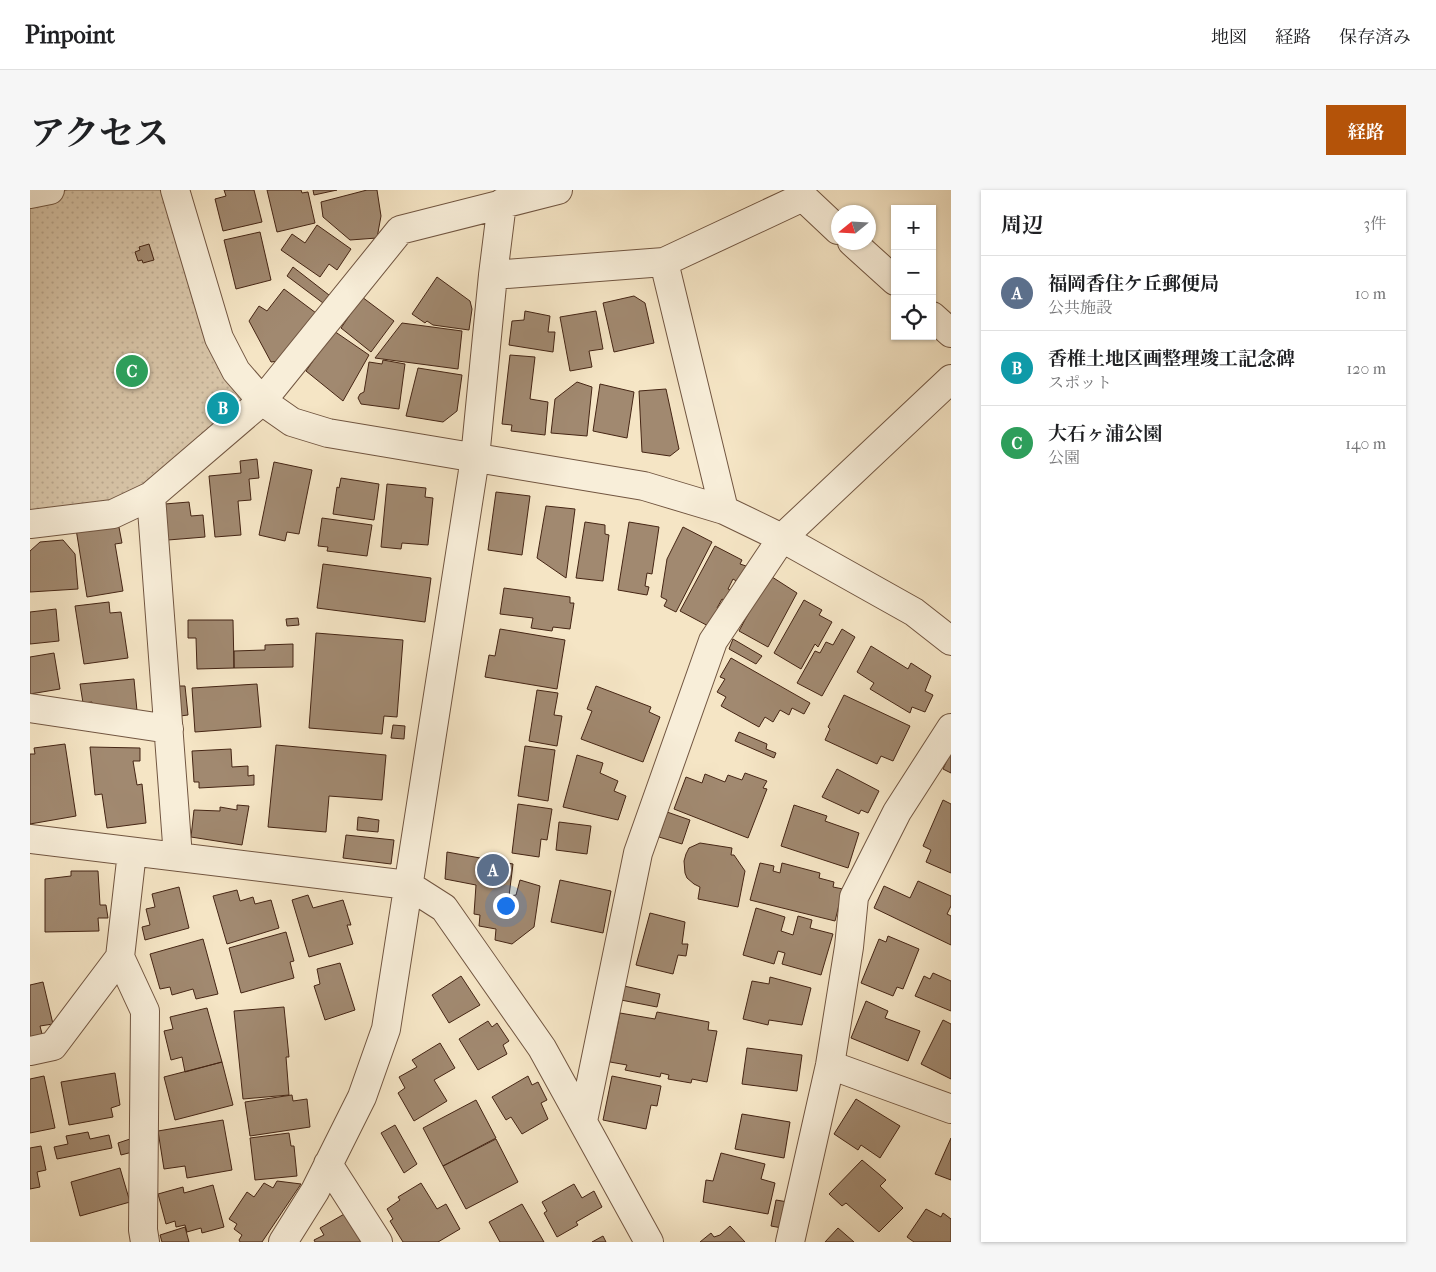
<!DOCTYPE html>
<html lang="ja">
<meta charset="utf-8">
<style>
:root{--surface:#fff;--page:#f6f6f6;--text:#202124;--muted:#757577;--line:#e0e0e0;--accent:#b45309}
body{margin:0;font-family:"IM FELL French Canon","Noto Serif JP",serif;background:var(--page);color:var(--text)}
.controls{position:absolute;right:15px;top:15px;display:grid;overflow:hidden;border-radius:0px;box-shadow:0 1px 4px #0004}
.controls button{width:45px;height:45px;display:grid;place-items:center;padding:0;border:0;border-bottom:1px solid var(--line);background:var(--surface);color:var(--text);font:25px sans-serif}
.compass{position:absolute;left:801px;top:15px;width:45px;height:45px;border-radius:50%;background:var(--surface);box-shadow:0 1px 4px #0004;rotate:252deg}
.you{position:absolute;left:475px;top:715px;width:18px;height:18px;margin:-12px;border:4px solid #fff;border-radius:50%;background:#1a73e8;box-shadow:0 0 0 8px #1a73e833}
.badge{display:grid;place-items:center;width:32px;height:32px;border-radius:50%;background:var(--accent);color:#fff;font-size:16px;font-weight:700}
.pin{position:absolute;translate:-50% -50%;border:2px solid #fff;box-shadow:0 1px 5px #0006}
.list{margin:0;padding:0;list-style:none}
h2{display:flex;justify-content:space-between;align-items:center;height:65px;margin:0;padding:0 20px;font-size:21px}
h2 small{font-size:16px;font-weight:400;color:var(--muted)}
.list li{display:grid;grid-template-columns:32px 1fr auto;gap:15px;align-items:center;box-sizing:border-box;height:75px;padding:0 20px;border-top:1px solid var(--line)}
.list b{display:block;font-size:19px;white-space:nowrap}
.list p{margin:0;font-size:16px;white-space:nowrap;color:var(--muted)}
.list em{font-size:16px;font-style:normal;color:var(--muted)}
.icon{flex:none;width:28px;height:28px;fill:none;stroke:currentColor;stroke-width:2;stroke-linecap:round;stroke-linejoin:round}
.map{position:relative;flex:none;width:921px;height:1052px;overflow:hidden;border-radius:0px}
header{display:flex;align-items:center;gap:30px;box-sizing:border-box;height:70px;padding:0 25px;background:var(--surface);border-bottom:1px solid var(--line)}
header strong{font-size:24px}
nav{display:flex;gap:28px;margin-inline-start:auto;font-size:18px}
.intro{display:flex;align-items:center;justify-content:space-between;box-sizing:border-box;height:120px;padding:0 30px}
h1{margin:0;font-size:35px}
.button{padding:12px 22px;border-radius:0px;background:var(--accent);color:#fff;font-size:18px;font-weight:700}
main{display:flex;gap:30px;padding:0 30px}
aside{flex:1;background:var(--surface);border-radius:0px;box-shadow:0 1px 4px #0004}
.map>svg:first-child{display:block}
.park{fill:url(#park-dots);stroke:#8e745e}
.building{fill:#a18970;stroke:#452514}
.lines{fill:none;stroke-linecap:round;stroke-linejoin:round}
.minor-casing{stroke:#715540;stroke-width:30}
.minor{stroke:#f8eed9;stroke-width:28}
</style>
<header>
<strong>Pinpoint</strong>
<nav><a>地図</a><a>経路</a><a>保存済み</a></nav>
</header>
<div class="intro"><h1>アクセス</h1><a class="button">経路</a></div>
<main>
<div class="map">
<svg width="921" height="1052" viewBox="0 0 921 1052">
<defs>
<pattern id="park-dots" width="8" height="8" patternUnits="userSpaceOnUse" patternTransform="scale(1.25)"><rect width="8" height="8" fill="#d7c4a7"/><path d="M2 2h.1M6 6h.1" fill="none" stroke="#baa88f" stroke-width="1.8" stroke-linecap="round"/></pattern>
</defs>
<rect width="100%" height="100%" fill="#f5e5c5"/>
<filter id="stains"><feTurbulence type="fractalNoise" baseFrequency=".004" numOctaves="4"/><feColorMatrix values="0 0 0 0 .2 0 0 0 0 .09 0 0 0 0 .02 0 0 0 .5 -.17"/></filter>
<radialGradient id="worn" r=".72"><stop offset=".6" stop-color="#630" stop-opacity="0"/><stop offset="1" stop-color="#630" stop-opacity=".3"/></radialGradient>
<path class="park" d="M38,0H142L223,213L120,305L0,332V7Z"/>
<path class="building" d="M194,0H224L232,32L193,41L185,9L196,6Z
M237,0H271L272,3L278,2L285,33L247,42Z
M283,0H307L284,5Z
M337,0H347L351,26L347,48L320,50L293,27L291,12Z
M287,35L321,59L307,80L299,74L290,87L251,60L262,44L275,53Z
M230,42L241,90L206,99L194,50Z
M119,54L124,70L113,73L112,70L108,71L105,62L110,60L109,57Z
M263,77L299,105L293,113L257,86Z
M407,87L440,111L442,119L439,140L403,135L397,131L395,133L382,124Z
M254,99L290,126L257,170L241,172L219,131L229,116L237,121Z
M604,106L615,113L624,153L584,162L573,113Z
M332,107L364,131L341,162L311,138Z
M495,121L520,126L518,142H525L523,162L479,155L482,131L494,130Z
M566,121L573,159L559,161L562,177L540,181L530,127Z
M372,133L432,141L428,179L345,168Z
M304,141L339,165L313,211L276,181Z
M480,165L505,167L500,209L518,212L515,245L481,241L482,235L472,234Z
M353,170L375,174L369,219L331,214L328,208L330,204L334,202L339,172L352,174Z
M388,178L432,185L427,221L413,232L376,226Z
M547,192L562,197L557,246L521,243L525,209Z
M570,194L604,202L597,248L563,241Z
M636,199L649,259L640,266L612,262L609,201Z
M227,269L229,288L219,289L221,310L208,311L211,345L185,347L179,286L211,283L210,271Z
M244,272L282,280L269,344L257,342L255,351L229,345Z
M311,288L349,294L344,330L303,324L307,297L309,298Z
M357,294L396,298L395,307L403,308L398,355L372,353L371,359L351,357Z
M466,302L500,306L492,365L458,360Z
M159,312L161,326L173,325L175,347L138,350L135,314Z
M516,316L545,319L536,388L507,368Z
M292,328L342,335L337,366L297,361L298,357L288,356Z
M88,332L92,353L85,354L93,401L57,407L46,339Z
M555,332L575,335V344L579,345L573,391L546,388Z
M599,332L629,337L622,384L617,383L615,396L619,397L617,405L588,400Z
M653,337L682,352L646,422L634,416L637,410L631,407L637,369Z
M33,350L45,364L48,399L0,402V361L10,352Z
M685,356L712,370L710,374L716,376L708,392L703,389L698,399L703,401L697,412L692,409L687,418L691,421L682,438L650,421Z
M293,374L401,388L395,432L287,418Z
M739,385L767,403L738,457L709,441Z
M474,398L540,407V413H544L540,439L523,437L522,441L501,438L503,428L470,424Z
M774,410L792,420L789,425L802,432L788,457L785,454L771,479L744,463Z
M79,412L80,423L91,422L98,468L54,474L45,416Z
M26,419L29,451L0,454V422Z
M268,428L269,435L257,436L256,429Z
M158,430H203L204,478L167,479L166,448H158Z
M470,439L535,450L527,499L455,487L459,465L465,466Z
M812,439L825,447L792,506L767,493L785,461L790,463L796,452L803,455Z
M286,443L373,450L367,527L354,526L352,544L279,538Z
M703,449L732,466L726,474L699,459Z
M263,454V477L204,478V461L235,460V455Z
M841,456L878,479L881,473L901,486L895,501L903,505L895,522L882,517L880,523L840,499L844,493L827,482Z
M24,463L30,499L0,504V467Z
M701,468L780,513L774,524L762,518L759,525L750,520L743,532L735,527L729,537L691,516L696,507L687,502L695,489L690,487Z
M104,489L107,521L62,519V512L53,513L50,494Z
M227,494L231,537L165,542L162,498Z
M147,496H155L158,525L150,526Z
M566,496L621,517L619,522L630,527L613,572L551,549L562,521L557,519Z
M507,500L528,503L524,525L532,526L527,556L499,551Z
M814,505L880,536L863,571L851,566L847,574L795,550L800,539L798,537Z
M363,535L375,536L374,549L361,548Z
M709,542L737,554L736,559L746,563L744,568L705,551Z
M35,554L46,626L0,634V564H5L4,558Z
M246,555L356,565L352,610L299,606L296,642L238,637Z
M495,556L525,560L518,611L488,606Z
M60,557L110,558V571H103L107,595L112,594L116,633L77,638L72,604L65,605Z
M201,559L202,577L218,576V586L224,585V595L169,598V592H164L162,561Z
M921,562V583L913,579Z
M547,565L573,573L570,583L588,591L584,601L596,606L588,630L533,617Z
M807,579L849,601L838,623L831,620L829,624L792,607Z
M715,583L737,591L733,598L737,599L718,648L644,619L656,587L672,593L675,584L695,592L698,585L712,590Z
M913,610L921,614V683L896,672L901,660L893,656Z
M488,614L522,619L517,650L511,649L509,667L482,663Z
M207,615L219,616L212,655L161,647L164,620L190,621V617L207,620Z
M764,615L797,626L795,631L829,643L818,678L751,656Z
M637,622L660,630L652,654L629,647Z
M328,627L349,630L348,642L327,640Z
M529,632L561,636L557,664L526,660Z
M316,645L364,650L361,674L313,668Z
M670,653L702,658L701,665H704L715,681L708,717L668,709L670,697L664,694L657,688L655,683L654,671L656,664L659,658Z
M417,662L483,674L479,706L486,705L490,690L510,696L504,737L482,754L465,750L466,739L449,736L450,725L444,724L446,695L415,689Z
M730,673L744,676L743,681L750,683L752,673L790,683L789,688L804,692L803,697L813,699L805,731L720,710Z
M41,681H68L70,715H76L78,728H68L69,741L15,742V689L41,686Z
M530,690L581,701L573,743L521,732Z
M888,691L921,706V716L917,724L921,726V755L844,718L854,696L880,708Z
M149,697L159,738L115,750L112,737L120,735L116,719L125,717L122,704Z
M207,700L210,711L223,707L225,714L241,710L249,738L197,754L183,706Z
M278,705L283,718L313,710L321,735H317L323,754L279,767L262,710Z
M726,718L755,727L751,741L763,745L768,726L782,730L780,738L803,744L791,785L752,774L755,763L748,761L744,774L713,765Z
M620,723L655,732L652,754H658L656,766L648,765L643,784L606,775Z
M256,742L264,771L260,772L264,788L211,803L199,758Z
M858,746L889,759L873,799L867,797L863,806L831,793L849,749L856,752Z
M173,749L188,804L166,809L163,799L142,805L140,797L130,799L120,764Z
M310,773L325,820L295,830L284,796L290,794L287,779Z
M903,783L921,791V821L885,806L894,786L900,789Z
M431,786L450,815L419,833L402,805Z
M740,787L781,798L772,835L739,830L738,835L713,829L722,791L739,794Z
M13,792L23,834L10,836L12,844L0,847V795Z
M594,796L630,804L627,817L591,810Z
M836,811L858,821L855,828L890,841L878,871L821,848Z
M254,817L259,867H256L259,905L213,909L204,821Z
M177,818L192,872L155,882L152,867L141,870L134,841L143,839L140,827Z
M627,822L679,832L678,840L687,841L677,892L662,889L661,893L638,889L639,885L631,883L630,887L595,880L597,875L580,872L590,823L625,829Z
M913,830L921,834V889L891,874Z
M458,831L462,837L467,833L479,851L473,855L477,864L448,880L429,849Z
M410,853L425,878L404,890L417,911L384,931L368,903L375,898L369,887L387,877L382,870Z
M717,858L772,865L767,901L712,894Z
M192,872L203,915L145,930L134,887Z
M85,883L90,915L81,918L83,927L39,935L31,892Z
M14,886L25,938L0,943V889Z
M498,886L502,895L508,892L517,910L511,913L518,929L492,944L481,927L476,930L462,907Z
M582,886L631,896L627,916L621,915L616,939L573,930Z
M262,905L263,911L277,909L280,937L220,946L215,912Z
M826,909L870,936L850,968L831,955L828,960L804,944Z
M446,910L466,948L413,976L393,938Z
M712,924L760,932L754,968L705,959Z
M193,930L202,980L157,988L155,976L134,979L128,941Z
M365,935L387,974L374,983L351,943Z
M58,942L60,949L79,945L82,958L27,969L24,957L38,954L36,946Z
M259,943L261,956H264L267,986L225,990L220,948Z
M106,947L110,960L91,965L88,953Z
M921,948V990L905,984Z
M466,949L488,992L436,1019L413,976Z
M11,956L16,980L7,982L10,997L0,999V958Z
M691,963L735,974L731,989L745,993L738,1024L673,1012L676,990L683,991Z
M832,970L856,990L850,996L873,1018L849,1042L816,1013L812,1016L799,1004Z
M90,978L100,1012L50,1026L41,992Z
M247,991L271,994L232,1052H210L209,1050L212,1045L204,1039L207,1034L199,1029L217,1002L224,1007L234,993L243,998Z
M391,993L407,1019L416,1014L430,1039L408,1052H373L360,1031L363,1029L357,1019L370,1010L368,1007Z
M544,994L552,1008L564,1001L572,1017L546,1032L548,1035L527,1047L514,1023L517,1021L512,1012Z
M183,995L194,1037L172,1043L171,1038L157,1042L155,1035L146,1037L145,1031L136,1034L128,1004L153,997L154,1003Z
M746,1010L758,1012L752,1038L741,1036Z
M492,1014L514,1052H470L459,1032Z
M896,1019L911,1027L913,1023L921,1029V1052H884L877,1047Z
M316,1023L334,1052H285L284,1050L294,1045L290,1038Z
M700,1036L715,1052H670L681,1043L684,1047L690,1045Z
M155,1037L159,1052H132L130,1045Z
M808,1038L824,1052H795Z
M573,1046L576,1052H562Z"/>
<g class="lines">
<defs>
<path id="minor" d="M145,0L189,148L206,181L232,211L262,232L298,243L614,296L694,320L752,348L884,422L921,451
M0,4L20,0
M773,7L808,40
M822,52L865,91
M634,72L694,320
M463,85L634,72L773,7L769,0
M902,126L921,143
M121,306L148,667
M0,334L83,324L121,306L232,211L370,40L528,0
M0,518L139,539
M0,649L378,695L414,718L512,858L619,1052
M90,767L115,821L113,1040L115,1052
M0,861L23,856L90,767L102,662
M800,875L921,919
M553,931L608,663L683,451L752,348L921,189
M298,974L348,1052
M253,1052L285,1001L332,907L356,839L445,268L463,85L472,13
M760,1052L800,875L819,757L824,707L867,622L921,538"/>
</defs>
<use href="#minor" class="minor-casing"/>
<use href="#minor" class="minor"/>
</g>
<rect width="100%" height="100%" filter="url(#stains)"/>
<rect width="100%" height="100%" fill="url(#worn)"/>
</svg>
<div class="controls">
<button>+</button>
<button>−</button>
<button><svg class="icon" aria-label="locate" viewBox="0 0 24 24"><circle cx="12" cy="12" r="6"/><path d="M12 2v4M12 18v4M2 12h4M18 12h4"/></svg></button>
</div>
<svg class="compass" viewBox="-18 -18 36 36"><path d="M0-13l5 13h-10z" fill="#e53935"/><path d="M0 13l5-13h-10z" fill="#757577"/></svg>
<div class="you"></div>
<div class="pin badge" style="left:463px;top:680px;background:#5c6f8a">A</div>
<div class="pin badge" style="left:193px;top:218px;background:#0f9aa8">B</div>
<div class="pin badge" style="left:102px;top:181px;background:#2e9e5b">C</div>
</div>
<aside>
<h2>周辺<small>3件</small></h2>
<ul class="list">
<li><span class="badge" style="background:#5c6f8a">A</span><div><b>福岡香住ケ丘郵便局</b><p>公共施設</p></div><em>10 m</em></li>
<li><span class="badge" style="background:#0f9aa8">B</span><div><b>香椎土地区画整理竣工記念碑</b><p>スポット</p></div><em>120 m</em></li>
<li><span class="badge" style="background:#2e9e5b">C</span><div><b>大石ヶ浦公園</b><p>公園</p></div><em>140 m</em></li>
</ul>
</aside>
</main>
